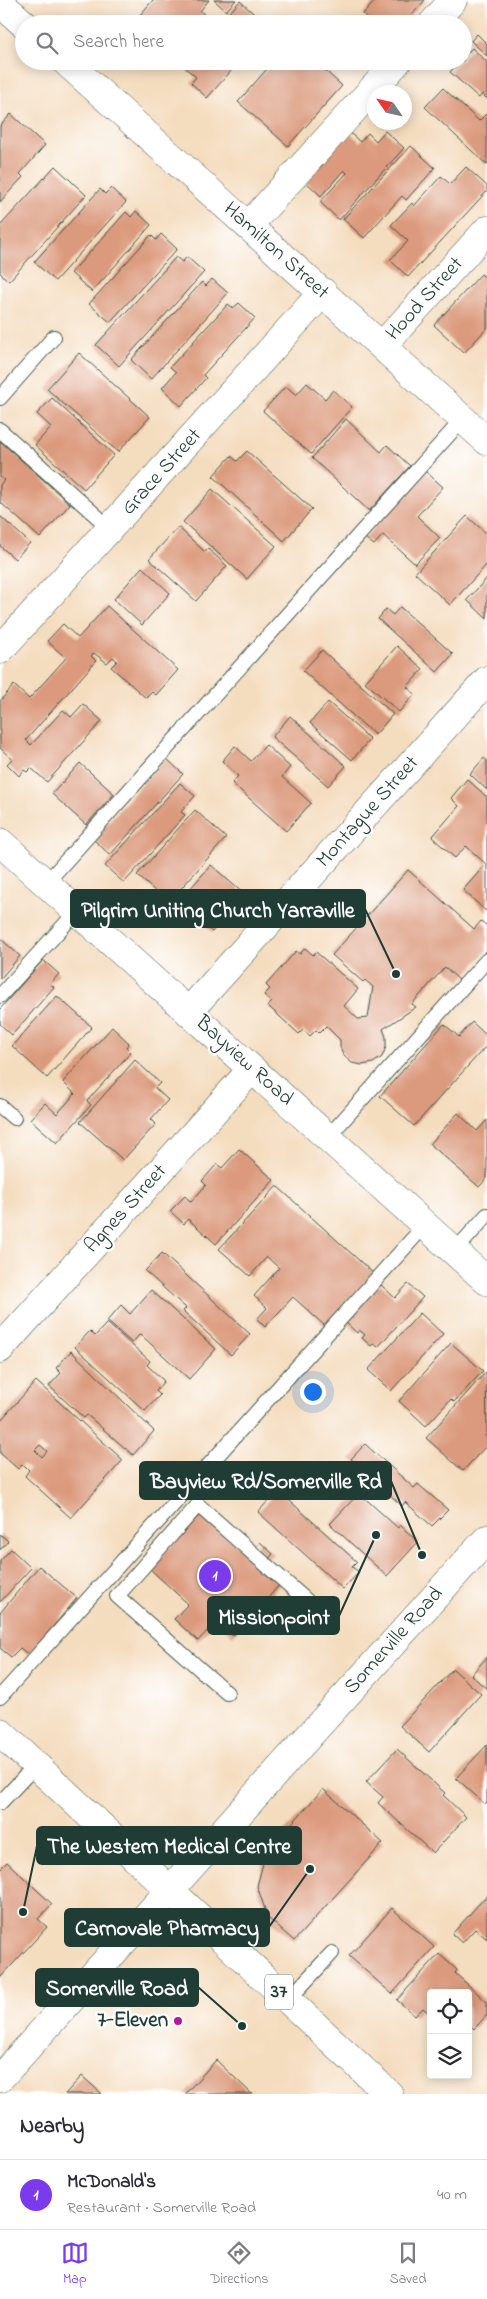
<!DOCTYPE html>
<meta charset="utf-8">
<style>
:root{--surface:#fff;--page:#f2f2f3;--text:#2b2b33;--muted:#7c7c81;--line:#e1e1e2;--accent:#7c3aed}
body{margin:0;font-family:"Indie Flower",sans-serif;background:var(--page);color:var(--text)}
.controls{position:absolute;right:15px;bottom:15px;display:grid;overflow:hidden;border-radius:5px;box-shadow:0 2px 12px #0003}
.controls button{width:45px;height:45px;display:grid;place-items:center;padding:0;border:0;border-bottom:1px solid var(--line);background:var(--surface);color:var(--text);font:25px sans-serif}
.compass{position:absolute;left:367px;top:85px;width:45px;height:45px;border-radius:50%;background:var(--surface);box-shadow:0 2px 12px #0003;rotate:304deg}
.you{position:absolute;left:312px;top:1391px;width:18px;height:18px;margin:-12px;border:4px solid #fff;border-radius:50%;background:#1a73e8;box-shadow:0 0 0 8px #1a73e833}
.badge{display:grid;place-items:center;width:32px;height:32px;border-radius:50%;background:var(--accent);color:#fff;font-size:16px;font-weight:700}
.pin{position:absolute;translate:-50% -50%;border:2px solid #fff;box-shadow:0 1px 5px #0006}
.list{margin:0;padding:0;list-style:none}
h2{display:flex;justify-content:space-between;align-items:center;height:65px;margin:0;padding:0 20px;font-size:21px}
h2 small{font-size:16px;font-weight:400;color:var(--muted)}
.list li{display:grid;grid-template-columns:32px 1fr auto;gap:15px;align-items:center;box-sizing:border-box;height:70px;padding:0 20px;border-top:1px solid var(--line)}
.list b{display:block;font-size:19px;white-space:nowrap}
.list p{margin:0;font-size:16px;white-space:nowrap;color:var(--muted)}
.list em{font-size:16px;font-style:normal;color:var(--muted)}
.icon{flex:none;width:28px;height:28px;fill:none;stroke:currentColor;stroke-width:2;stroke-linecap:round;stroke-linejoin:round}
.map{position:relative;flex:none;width:487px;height:2094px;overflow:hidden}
.search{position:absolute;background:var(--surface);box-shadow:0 2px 12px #0003;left:15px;right:15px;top:15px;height:55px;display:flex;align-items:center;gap:12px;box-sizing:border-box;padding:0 18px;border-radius:28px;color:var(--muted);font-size:19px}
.sheet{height:135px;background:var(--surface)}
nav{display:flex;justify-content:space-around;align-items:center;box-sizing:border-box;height:70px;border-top:1px solid var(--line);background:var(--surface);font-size:14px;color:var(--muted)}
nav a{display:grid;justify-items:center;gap:2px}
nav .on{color:var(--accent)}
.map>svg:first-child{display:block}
.building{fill:#db9a7d;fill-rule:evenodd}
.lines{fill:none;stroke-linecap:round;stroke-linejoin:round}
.service-casing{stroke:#3f5549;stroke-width:16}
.minor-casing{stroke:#3f5549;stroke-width:29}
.secondary-casing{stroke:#3f5549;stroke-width:29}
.primary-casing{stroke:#3f5549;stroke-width:29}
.service{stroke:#fff;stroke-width:14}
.minor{stroke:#fff;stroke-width:28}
.secondary{stroke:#fff;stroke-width:28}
.primary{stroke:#fff;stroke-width:28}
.poi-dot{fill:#b5179e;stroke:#fff;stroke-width:2}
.labels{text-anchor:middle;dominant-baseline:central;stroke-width:5;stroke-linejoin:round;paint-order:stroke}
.shield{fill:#fff;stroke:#627771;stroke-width:1}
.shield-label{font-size:20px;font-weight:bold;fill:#1f3d34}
.street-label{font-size:21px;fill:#1f3d34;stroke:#fff}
.poi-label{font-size:21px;font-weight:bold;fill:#1f3d34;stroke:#fff;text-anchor:end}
.leader{fill:none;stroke:#1f3d34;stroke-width:2}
.callout-dot{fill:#1f3d34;stroke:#fff;stroke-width:2}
.callout{fill:#1f3d34;stroke:#1f3d34;stroke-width:2}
.callout-label{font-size:22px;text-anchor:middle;font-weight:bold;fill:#fff}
</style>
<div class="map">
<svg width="487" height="2094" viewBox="0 0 487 2094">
<rect width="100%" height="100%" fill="#fff"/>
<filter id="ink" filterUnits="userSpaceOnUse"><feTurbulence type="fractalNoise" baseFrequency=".02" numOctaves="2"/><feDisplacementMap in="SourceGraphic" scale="10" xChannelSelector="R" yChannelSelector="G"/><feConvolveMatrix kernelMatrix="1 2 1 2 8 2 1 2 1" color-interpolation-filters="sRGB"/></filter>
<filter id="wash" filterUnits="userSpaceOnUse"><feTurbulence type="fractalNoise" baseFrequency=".0096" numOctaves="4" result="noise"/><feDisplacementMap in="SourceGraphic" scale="20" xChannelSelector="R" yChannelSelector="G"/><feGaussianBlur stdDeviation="1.12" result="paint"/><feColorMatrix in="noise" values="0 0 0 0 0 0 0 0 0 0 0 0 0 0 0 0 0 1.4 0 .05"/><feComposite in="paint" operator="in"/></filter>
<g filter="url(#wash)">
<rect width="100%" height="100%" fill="#f4dcbe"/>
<g id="blocks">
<path class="building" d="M153,0H209L200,11L204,14L195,24H147L139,16Z
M214,0H236L226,11Z
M376,0H425L404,24H373L363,14Z
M240,1L265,24H219Z
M477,34L487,44V56L471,41Z
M472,48L487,62V99L482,94L479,98L450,72L460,61H463V58Z
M185,61H240L207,98L191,83L196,77L182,65Z
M274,61H315L342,86L288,146L238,102Z
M443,88L479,121L487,113V165L425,107Z
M11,114L45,145L20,174L23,177L0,202V126Z
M385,131L404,148L339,220L320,202L347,173L344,170L321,196L305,181L349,132L360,142L368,133L376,141Z
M411,146L435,168L406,200L402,196L364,238L343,219Z
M55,166L86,195L9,281L0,273V226Z
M466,167L487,186V191L408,277L390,260L408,241L391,225L412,203L414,206L441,176L450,184Z
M111,188L126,202L55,281L34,262L100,189L105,194Z
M136,211L151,225L92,292L71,273L126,212L131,217Z
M161,234L177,249L110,322L89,304L151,235L156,240Z
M176,257L182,262L187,257L204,272L119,366L96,345Z
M481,274L487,279V328L464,353L434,325Z
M212,279L228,293L151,379L131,360L202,282L206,286Z
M239,303L255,318L203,375L206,378L181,406L162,388L176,372L170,367L228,304L233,308Z
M79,353L150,417L118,452L47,389Z
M307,383L325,399L333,390L352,407L311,454L263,411L286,386L296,395Z
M52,398L114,455L84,489L35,445L51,427L37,414Z
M346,419L381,452L387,445L410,466L369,511L312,458Z
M0,441L70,504L40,538L0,502V485L4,480L0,477Z
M247,451L312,509L284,541L213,476L231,456L237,461Z
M425,471L443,487L417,516L440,538L415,564L383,535L374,545L365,538Z
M212,489L276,546L247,579L183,522Z
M0,516L30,543L15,559L0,546Z
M467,516L487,534V564L450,605L415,573Z
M178,527L205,552L208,549L227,566L196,601L149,559Z
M142,567L170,593L142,625L114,599Z
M487,578V619L467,600Z
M107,606L178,670L156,695L152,692L146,698L111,667L117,661L113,657L107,663L94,653L91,656L96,661L26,740L31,745L63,710L71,717L83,704L102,721L47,782L31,768L27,772L24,770L19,776L7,764L12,759L0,748V701L14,685L29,699L66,658L47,641L63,624L78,638Z
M400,607L453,654L437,672L378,619L386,609L393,615Z
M397,646L423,669L407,687L415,694L399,712L365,682Z
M322,650L393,714L375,735L303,671Z
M328,702L370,739L352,760L310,723Z
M290,716L346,766L328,786L272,737Z
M266,745L290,767L282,777L311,803L286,831L232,783L238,776L222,761L235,746L251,761Z
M166,758L183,774L110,855L93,839Z
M484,758L487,761V790L470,774Z
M80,763L114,794L86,825L52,794Z
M467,779L487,797V912L463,890L486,864L466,846L455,858L432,837L459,806L451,798Z
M180,783L195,796L181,812L185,815L124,883L105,866Z
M195,810L226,838L168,903L137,875Z
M211,865L245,895L212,932L196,918L189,925L171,910Z
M408,870L474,929L481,921L487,926V950L460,981L445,967L412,1004L416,1007L383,1029L386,1037V1047L382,1057L373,1063L362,1065L352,1063L344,1056L340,1047V1040L326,1026L319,1033L316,1030L310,1036L303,1030L299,1034L268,1006L272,1002L264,995L270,989L266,985L296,951L300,954L305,948L313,955L316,952L358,989L344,1006L358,1019L368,1018L373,987L365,980L363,982L332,955Z
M0,938L20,956L0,979Z
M43,960L59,974L50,984L54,987L12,1035L0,1024V1009Z
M57,996L92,1027L47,1078L12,1046Z
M472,1022L487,1036V1045L414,1126L380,1096L444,1024L459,1037Z
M112,1027L129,1043L126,1047L131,1052L87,1101L91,1105L57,1143L30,1119L45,1103L57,1114L75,1094L63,1082Z
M135,1060L160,1083L155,1088L168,1100L151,1119L156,1124L123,1160L80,1122Z
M458,1113L477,1131L487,1120V1178L479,1187L430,1144Z
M239,1149L274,1180L216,1244L188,1219L184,1224L170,1211L185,1196L191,1202L206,1185L202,1181L217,1164L222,1168Z
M277,1186L373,1273L325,1326L293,1297L265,1327L257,1319L267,1308L254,1296L279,1268L267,1257L250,1276L219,1249Z
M162,1253L250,1334L231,1355L183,1311L186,1308L145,1271Z
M380,1284L395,1298L408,1284L423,1297L378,1347L373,1344L371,1346L362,1338L365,1335L363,1333L359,1330L357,1333L345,1322Z
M151,1290L216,1349L189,1379L140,1334L132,1343L107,1321L121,1305L130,1314Z
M420,1313L443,1334L391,1391L368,1370Z
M107,1323L150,1361L147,1365L164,1381L156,1391L160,1395L145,1411L75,1347L90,1331L95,1336Z
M451,1343L483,1371L454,1402L451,1399L426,1426L399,1401Z
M71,1351L154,1431L133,1455L87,1415L84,1418L49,1386L61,1373L56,1368Z
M486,1372L487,1433L485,1436L487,1438V1445L463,1471L426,1438Z
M36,1381L123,1460L71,1518L25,1476L29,1470L23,1464L18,1469L0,1453V1421ZM40,1445L47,1451L42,1457L35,1450Z
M365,1444L414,1488L418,1484L448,1510L432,1526L405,1502L402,1506L351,1459Z
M278,1490L357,1562L352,1567L359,1572L343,1589L258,1512Z
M359,1493L398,1528L400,1525L418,1542L387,1576L330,1524Z
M201,1513L248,1555L260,1542L273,1554L261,1567L280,1584L262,1605L267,1609L257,1620L252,1615L233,1636L216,1621L198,1641L174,1619L188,1604L150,1569Z
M0,1534L8,1541L0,1550Z
M11,1549L31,1568L0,1602V1561Z
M39,1566L77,1598L29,1655L20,1648L11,1657L0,1648V1613Z
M487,1657V1689L471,1675Z
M453,1669L481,1694L429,1752L400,1726Z
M487,1745V1802L485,1804L456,1778Z
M397,1749L445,1793L443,1795L466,1817L433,1853L378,1803L383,1797L366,1782Z
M323,1789L383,1843L294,1941L268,1918L257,1886L266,1852Z
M7,1862L52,1904L38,1919L47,1927L0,1978V1869Z
M487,1895V1939L475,1929L462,1943L452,1934Z
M392,1908L434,1947L392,1994L349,1956Z
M439,1954L457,1970L455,1973L487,2002V2015L474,2029L471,2026L468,2029V1993H431V2015L423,2008L415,2016L397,2000Z
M216,2060L252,2094H185Z
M82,2076L102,2094H65Z"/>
</g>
</g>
<g filter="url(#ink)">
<use href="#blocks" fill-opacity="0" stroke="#3f5549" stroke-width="1"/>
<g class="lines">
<defs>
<path id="service" d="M0,398L54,337
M0,430L111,529
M46,883L463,419
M0,996L77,911
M0,1106L14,1118
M328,1137L487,960
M455,1251L487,1215
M227,1693L117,1596L198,1505L307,1601
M0,1697L425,1225
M0,1803L36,1765
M288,2000L332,1953"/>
<path id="minor" d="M0,3L24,24
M432,24L453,0
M65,61L487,441
M248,226L398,61
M382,346L487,230
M0,650L323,292
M0,842L487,1281
M189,1011L487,680
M0,1349L252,1069"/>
<path id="secondary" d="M0,2078L487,1539"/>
<path id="primary" d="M0,1732L389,2094"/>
</defs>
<use href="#service" class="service-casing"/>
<use href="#minor" class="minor-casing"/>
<use href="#secondary" class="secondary-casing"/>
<use href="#primary" class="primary-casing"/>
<use href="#service" class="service"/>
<use href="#minor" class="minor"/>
<use href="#secondary" class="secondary"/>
<use href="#primary" class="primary"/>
</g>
</g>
<circle class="poi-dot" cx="178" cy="2021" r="5"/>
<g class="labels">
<rect class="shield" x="265" y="1974.5" width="28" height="35" rx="4"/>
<g class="shield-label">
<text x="279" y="1992">37</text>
</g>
<g class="street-label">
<text transform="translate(276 251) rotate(42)">Hamilton Street</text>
<text transform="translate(425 299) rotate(-48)">Hood Street</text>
<text transform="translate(162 472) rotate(-48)">Grace Street</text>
<text transform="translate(368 812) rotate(-48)">Montague Street</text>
<text transform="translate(244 1061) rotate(42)">Bayview Road</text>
<text transform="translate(126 1209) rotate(-48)">Agnes Street</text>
<text transform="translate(394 1641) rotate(-48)">Somerville Road</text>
</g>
<g class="poi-label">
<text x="168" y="2021">7-Eleven</text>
</g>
</g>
<path class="leader" d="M396 974L365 909M422 1555L391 1481M376 1535L339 1616M23 1912L37 1846M310 1869L269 1927M242 2026L198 1987"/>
<g class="callout-dot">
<circle cx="396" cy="974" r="5"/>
<circle cx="422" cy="1555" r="5"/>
<circle cx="376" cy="1535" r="5"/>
<circle cx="23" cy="1912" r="5"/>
<circle cx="310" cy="1869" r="5"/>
<circle cx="242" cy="2026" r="5"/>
</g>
<g class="callout">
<rect x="71" y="890" width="294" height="37" rx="5"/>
<rect x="140" y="1462" width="251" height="37" rx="5"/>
<rect x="208" y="1597" width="131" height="37" rx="5"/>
<rect x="37" y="1827" width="264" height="37" rx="5"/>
<rect x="65" y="1909" width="204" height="37" rx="5"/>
<rect x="36" y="1969" width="162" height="37" rx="5"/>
</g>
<g class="callout-label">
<text x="218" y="917">Pilgrim Uniting Church Yarraville</text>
<text x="266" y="1488">Bayview Rd/Somerville Rd</text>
<text x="274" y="1624">Missionpoint</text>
<text x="169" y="1853">The Western Medical Centre</text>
<text x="167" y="1935">Carnovale Pharmacy</text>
<text x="117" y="1995">Somerville Road</text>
</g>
</svg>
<div class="controls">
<button><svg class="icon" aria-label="locate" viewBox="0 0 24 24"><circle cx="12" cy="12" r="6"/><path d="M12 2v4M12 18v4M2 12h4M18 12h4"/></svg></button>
<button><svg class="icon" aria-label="layers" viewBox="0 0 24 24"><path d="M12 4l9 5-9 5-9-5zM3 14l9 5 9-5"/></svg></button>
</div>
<svg class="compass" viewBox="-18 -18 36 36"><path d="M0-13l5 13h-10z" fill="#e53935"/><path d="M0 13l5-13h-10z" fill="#7c7c81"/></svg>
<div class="you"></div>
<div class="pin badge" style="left:215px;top:1576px">1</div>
<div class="search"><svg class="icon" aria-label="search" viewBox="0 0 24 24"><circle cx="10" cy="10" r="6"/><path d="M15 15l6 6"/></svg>Search here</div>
</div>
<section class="sheet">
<h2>Nearby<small></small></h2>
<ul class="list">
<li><span class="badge">1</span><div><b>McDonald's</b><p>Restaurant · Somerville Road</p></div><em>40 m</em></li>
</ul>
</section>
<nav>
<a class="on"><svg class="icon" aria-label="map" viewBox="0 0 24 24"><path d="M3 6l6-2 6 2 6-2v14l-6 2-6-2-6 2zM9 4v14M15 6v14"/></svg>Map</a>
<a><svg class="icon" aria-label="directions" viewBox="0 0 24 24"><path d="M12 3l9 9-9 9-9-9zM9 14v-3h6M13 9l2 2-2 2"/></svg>Directions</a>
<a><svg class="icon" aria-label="saved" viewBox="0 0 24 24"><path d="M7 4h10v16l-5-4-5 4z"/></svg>Saved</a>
</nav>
